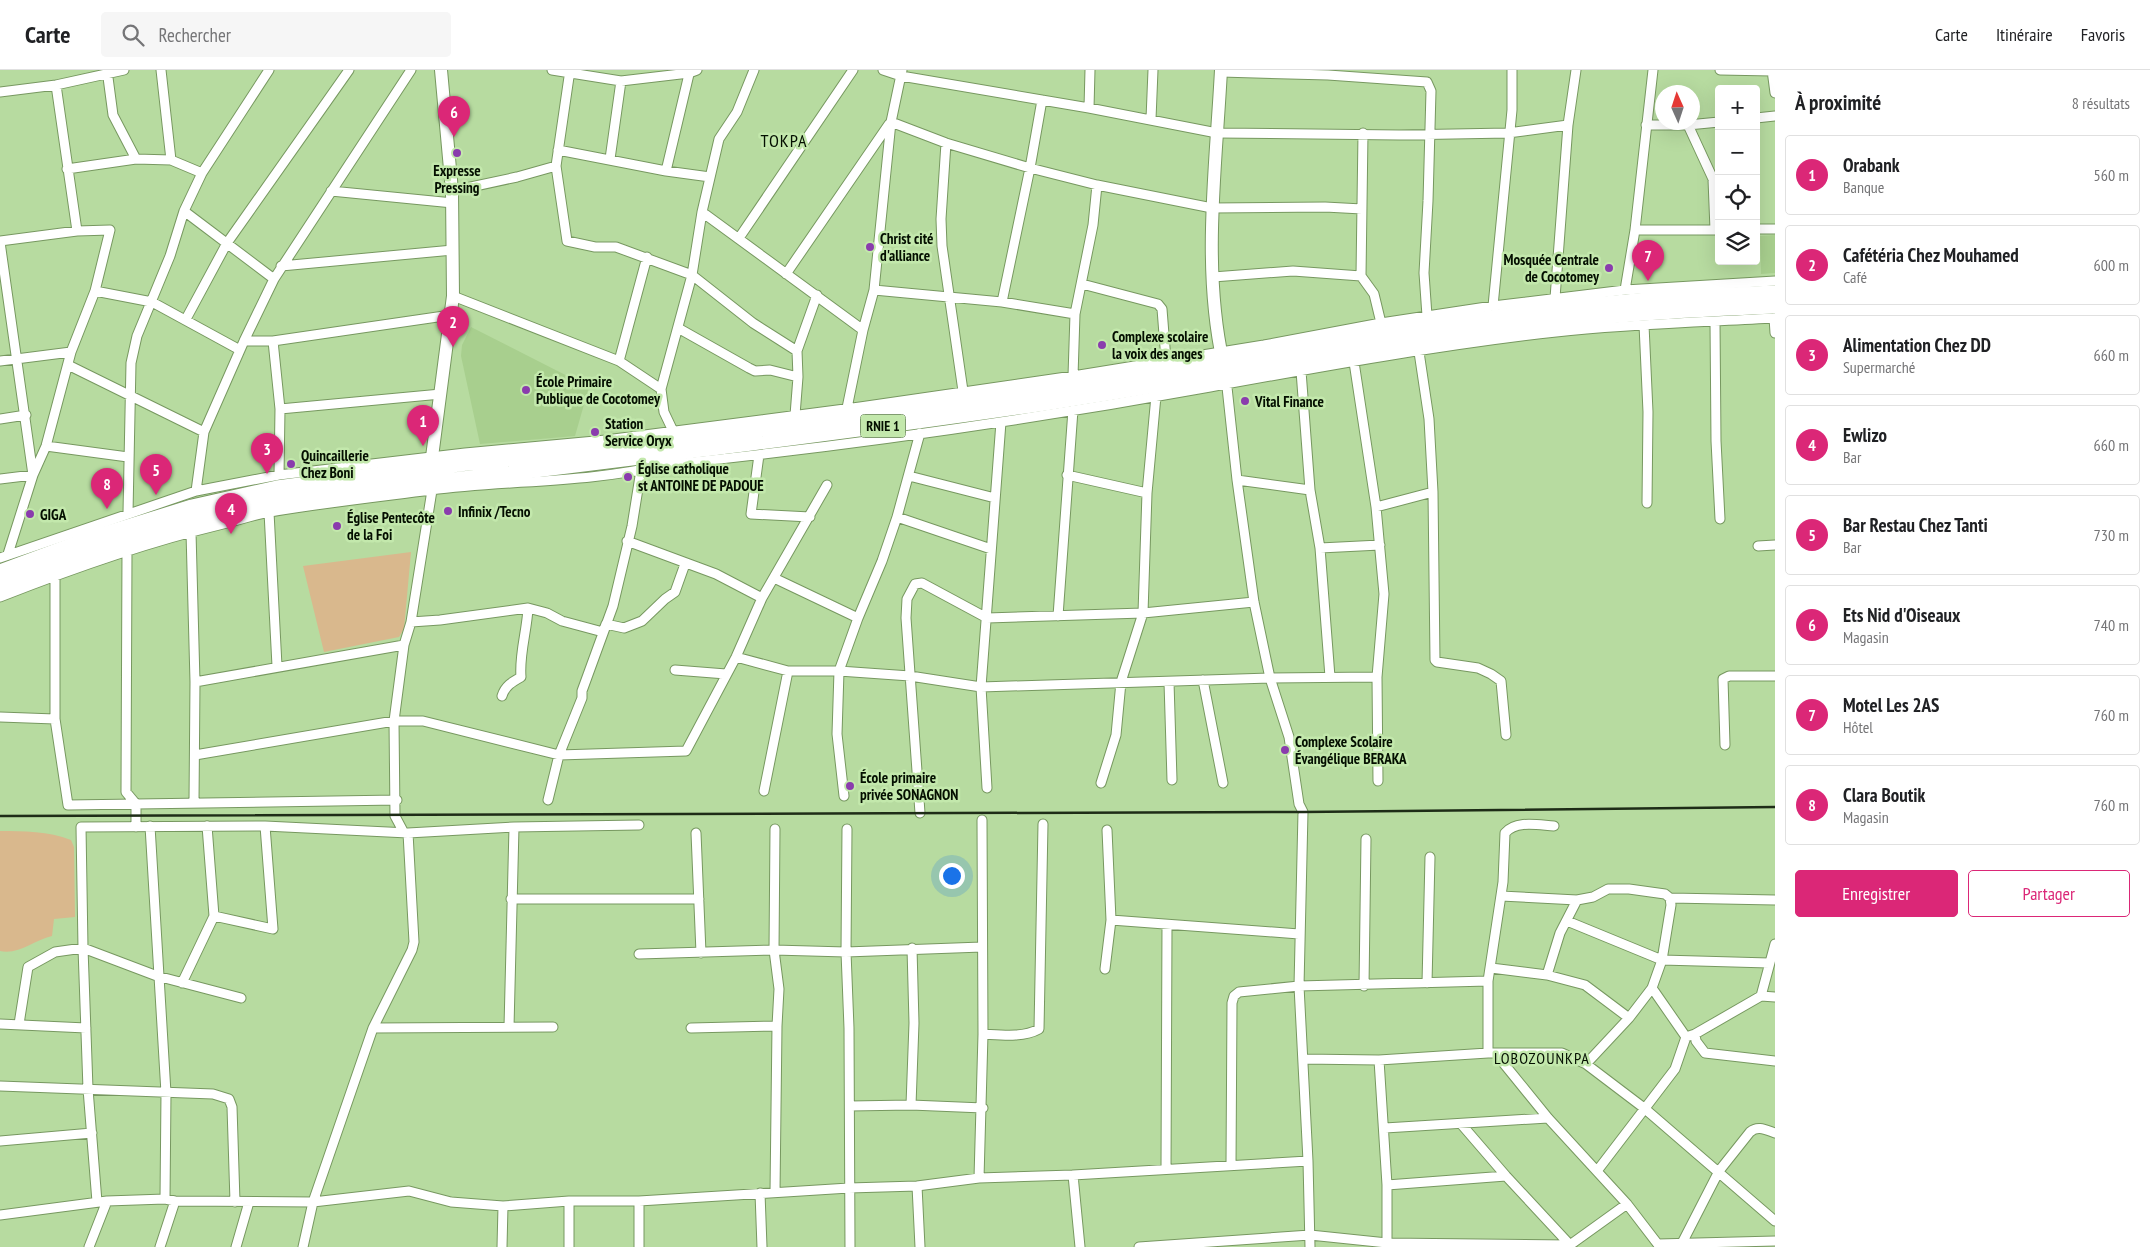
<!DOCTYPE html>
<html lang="fr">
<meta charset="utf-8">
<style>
:root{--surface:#fff;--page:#f6f6f6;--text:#202124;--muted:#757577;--line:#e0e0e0;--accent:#db2777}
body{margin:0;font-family:"PT Sans Narrow",sans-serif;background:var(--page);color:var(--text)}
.controls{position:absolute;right:15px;top:15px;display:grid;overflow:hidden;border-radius:5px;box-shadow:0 5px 20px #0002}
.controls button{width:45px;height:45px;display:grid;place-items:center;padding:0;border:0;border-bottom:1px solid var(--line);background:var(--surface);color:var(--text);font:25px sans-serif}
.compass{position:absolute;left:1655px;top:15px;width:45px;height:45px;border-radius:50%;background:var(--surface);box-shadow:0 5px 20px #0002;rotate:357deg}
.you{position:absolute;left:951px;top:805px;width:18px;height:18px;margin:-12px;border:4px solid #fff;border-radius:50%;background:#1a73e8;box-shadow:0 0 0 8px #1a73e833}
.badge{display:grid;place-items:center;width:32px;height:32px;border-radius:50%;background:var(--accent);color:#fff;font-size:16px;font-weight:700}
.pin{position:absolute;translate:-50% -41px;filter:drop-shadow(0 1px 2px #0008)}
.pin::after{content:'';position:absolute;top:26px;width:18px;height:15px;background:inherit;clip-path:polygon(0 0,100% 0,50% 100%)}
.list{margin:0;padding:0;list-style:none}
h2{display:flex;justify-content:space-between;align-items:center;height:65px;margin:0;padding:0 20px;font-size:21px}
h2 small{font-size:16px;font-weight:400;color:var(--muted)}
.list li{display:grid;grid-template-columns:32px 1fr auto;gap:15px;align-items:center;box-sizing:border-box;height:80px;margin:0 10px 10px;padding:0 10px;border:1px solid var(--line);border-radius:5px}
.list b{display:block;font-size:19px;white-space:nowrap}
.list p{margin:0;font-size:16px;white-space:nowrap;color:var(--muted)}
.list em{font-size:16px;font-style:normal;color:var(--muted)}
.actions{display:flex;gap:10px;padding:15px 20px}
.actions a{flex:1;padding:11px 0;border:1px solid var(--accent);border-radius:5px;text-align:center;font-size:18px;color:var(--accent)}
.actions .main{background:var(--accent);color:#fff}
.icon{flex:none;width:28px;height:28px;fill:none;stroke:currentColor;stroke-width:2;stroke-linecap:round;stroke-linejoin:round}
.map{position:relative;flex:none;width:1775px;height:1177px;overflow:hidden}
header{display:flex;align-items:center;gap:30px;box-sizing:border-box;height:70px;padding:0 25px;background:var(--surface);border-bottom:1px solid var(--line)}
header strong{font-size:24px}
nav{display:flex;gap:28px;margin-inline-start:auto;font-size:18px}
.search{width:350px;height:45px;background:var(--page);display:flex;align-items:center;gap:12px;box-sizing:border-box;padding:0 18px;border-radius:5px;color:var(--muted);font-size:19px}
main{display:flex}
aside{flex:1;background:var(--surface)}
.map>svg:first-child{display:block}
.built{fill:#a8cf8e}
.green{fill:#d9b88d}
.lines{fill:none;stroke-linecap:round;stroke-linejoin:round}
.minor-casing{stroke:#779860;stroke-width:11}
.secondary-casing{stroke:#779860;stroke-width:14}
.trunk-casing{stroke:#779860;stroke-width:17}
.minor{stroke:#fff;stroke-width:9}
.secondary{stroke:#fff;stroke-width:12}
.trunk{stroke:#fff;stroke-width:15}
.rail{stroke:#1e2c17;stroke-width:2.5}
.poi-dot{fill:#8a3cad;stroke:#c3e8ac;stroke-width:2}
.labels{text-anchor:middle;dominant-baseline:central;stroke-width:5;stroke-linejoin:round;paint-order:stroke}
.shield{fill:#c3e8ac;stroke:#3d5034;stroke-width:1}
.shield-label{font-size:14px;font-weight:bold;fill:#040f00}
.poi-label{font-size:15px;font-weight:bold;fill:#040f00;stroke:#c3e8ac;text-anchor:start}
.neighbourhood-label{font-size:16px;letter-spacing:1px;fill:#040f00;stroke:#c3e8ac}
.quarter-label{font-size:18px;letter-spacing:1px;fill:#040f00;stroke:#c3e8ac}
</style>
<header>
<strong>Carte</strong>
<div class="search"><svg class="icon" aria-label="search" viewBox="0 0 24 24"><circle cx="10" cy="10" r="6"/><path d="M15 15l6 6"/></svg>Rechercher</div>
<nav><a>Carte</a><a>Itinéraire</a><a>Favoris</a></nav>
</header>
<main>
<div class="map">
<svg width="1775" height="1177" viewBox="0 0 1775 1177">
<rect width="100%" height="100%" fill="#b7dba0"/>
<path class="built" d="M1775,165V203L1761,204L1760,166Z
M471,257L589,317L575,366L480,374L461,286L462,275Z"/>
<path class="green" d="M411,482L404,559L399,567L324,582L303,496Z
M0,761C24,761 48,761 71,770L74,777L75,847L54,849L52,866C34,870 19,885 0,881Z"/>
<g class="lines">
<defs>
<path id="minor" d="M107,0L113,45L136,89
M161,0L171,90
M552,0L621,11L689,3L697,0
M570,0L556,96L567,171L595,177H616L692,205L753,253L797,281
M883,0L901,6L1089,38L1217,63L1399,65L1508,63L1568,55
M1720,0L1772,1
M1772,0L1775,23
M1221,2L1328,5L1427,12L1431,21L1428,131L1424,203L1427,246
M56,15L77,161
M0,22L56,15L124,0
M1089,38L1090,0
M1756,48L1775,46
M1151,49L1153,0
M891,52L946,73L1030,98L1097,115L1212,138L1325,137L1362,139
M1646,55H1688L1719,52
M1688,55L1713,109L1715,160
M1363,63L1361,206L1374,224L1381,253
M946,73L941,149L942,176L963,321
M558,80L666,101L710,107
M610,89L621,11
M67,99L136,89L171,90L202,103
M666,101L690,0
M331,121L453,133
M452,121L517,107L556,96
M184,141L274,209
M702,142L863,260
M1756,159H1775
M1635,160H1719
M739,168L853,0
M0,171L77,161L110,160L95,221L71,282L46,376L33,405L8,484
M0,172L33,405L0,409
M281,196L453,180
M786,204L889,54
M1213,207L1293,201L1361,206
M1082,214L1158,234L1162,239L1166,290
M874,220L1002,232L1075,244
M1625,220L1635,160L1653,0
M95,221L152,232L240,280
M453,226L619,291L661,319
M1555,228L1568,55L1576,0
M1002,232L1030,98L1042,30
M1493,236L1512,40V0
M1774,248L1775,263
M186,249L227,173L349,0
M1715,252L1716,371L1720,449
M1644,255L1648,342L1647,433
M678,258L749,298L755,301L770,300L798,307
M244,271H273L451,245
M273,271L280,339L279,405
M1419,282L1429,349L1433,422L1435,590L1437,592L1478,598L1491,604L1501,611L1506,665
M0,291L71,282
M619,291L647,187
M1354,292L1376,437L1384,524L1377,607L1378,711
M68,295L204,362
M1301,301L1310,420L1320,478L1330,607
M1073,306L1075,244L1093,155L1097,115
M1226,308L1237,410L1254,532L1270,608L1289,667L1299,734L1303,742L1299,916L1308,1091L1310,1177
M847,338L863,260L874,220L891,52L902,0
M280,339L441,324
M795,345L798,307L797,281L817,225
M0,349L26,345
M673,361L664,342L661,319L692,205L702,142L719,69L737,42L754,0
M46,376L128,387
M759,385L751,444L810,447
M1067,405L1147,423
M909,406L995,428
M1237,410L1310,420
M196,421L204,362L244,271L274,209L411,0
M1376,437L1433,422
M269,442L277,596
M128,443L131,293L137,266L170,186L184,141L202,103L269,0
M897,447L991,479
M191,462L195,612L194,732
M627,471L716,504L762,528
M1758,476L1775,475
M1320,478L1380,475
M127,481L126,722L136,734V757
M0,488L196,421L279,405L465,383L606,370L860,337L1073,306L1264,275L1381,253L1493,236L1625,220L1775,211
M55,505V649L68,735L397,730
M774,508L858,548
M0,527C71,499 144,473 219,455C236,451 253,445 270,442C323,433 377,427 431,420C508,410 588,413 664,395C847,376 1029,350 1210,317C1325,296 1440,275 1556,262C1628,254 1702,252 1775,248
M1058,546L1073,340
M411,552L440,550L528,538L547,543L562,551L603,562L606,554L624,558L642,551L665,529L675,522L685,494
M736,587L788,601H839L910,606L981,617L1270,608L1377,607
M675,600L726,604
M1203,610L1223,713
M195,612L404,575
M1169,612L1172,710
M502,626C505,616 512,612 521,607C519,584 527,561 528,538
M0,647L55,649
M1725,675L1723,609L1729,606H1775
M195,685L394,651H423L559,685L686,681L736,587L762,528L827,415
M1101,713L1116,665L1121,612L1143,543L1147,423L1156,326
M987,718L981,617L1001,352
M764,721L788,601
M844,726L837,664L839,601L858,548L882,491L897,447L920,363
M548,730L559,685L582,628V621L613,536L632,456L641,400
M920,743L906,548L907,529L915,514L922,513L987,548L1143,543L1254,532
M150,756L166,1023L165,1129
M775,759L774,880L779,919L777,956L775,1122
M847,759L846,882L849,958L850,1177
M403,761L395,746L394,651L404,575L411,552L433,414
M696,763L701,883
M1501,826L1577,830L1593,827L1608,819H1629L1665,824L1670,828L1775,830
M1670,828L1671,835L1662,890L1769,893
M511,829H699
M214,846L273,859L265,756
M1111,850L1299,864
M1567,851L1662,890L1652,918L1629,948L1586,994
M639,884L774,880L846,882L982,877
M1491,898L1547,905L1585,915L1629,948
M1105,899L1111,850L1107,760
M1547,905L1560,863L1577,830
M182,913L214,846L207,756
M1427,913L1430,787
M1364,916L1366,769
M1652,918L1686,967L1695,964L1761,926L1775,927
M1761,926L1775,874
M0,954L86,958
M19,954L28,897L55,882L83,878L157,906L241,928
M509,957L514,757
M373,958L553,957
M691,958L777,956
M983,964C1001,965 1023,968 1039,959L1043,754
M1695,964L1696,971L1705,983L1775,991
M1488,983V911L1503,812L1505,763C1516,750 1538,755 1554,756
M1496,984L1548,1048L1627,1134L1660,1177
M1303,989L1379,990L1488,983H1562L1586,994L1644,1038L1775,1151
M1379,990L1387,1115V1173
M0,1016L213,1024L229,1029L232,1037L235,1132
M911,1035L914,953L912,878
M850,1036L911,1035L983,1038
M1462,1055L1506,1106L1572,1177
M1385,1058L1548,1048
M0,1071L92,1063
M1231,1095L1232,933L1234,926L1239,922L1299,916L1488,911
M1166,1099L1167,855
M1597,1101L1675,999L1686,967
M1073,1105L1080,1177
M979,1108L983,964L982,750
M1387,1115L1506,1106
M917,1116L920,1177
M760,1123L762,1177
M639,1131V1177
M97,1132L88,1019L83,878L81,757L265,756L408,763L514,757L639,755
M0,1145L107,1131L165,1129L175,1131L313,1132L409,1121L451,1132L503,1136L569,1131H639L849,1118L917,1116L979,1108L1073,1105L1308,1091
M1658,1174L1775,1171
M89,1177L107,1131
M160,1177L175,1131
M236,1177L249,1132
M303,1177L313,1132L373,958L412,880L414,872L408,763
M502,1177L503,1136
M569,1177V1131
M1139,1177L1310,1165L1387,1173L1570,1175L1627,1134
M1680,1177L1719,1101L1750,1062C1758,1055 1766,1060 1775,1063"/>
<path id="secondary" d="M1221,0C1216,97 1202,196 1223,292
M433,406L432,387L453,226L452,121L441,0"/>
<path id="trunk" d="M0,502L89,469L192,437L277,418L467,393L607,380L1037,322L1438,255L1571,237L1680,227L1775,223
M0,516L92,482L196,451L277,432C531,400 785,371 1038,334C1216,307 1392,271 1570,250C1638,242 1707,239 1775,236"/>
</defs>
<use href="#minor" class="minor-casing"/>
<use href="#secondary" class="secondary-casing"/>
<use href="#trunk" class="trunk-casing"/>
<use href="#minor" class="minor"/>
<use href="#secondary" class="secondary"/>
<use href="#trunk" class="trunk"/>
<path class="rail" d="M0,746L1303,742L1775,737"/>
</g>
<g class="poi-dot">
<circle cx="457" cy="83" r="5"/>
<circle cx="870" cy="177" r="5"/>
<circle cx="1609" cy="198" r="5"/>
<circle cx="1102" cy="275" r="5"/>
<circle cx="526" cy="320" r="5"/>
<circle cx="1245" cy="331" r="5"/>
<circle cx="595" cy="362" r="5"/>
<circle cx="291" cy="394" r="5"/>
<circle cx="628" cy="407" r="5"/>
<circle cx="448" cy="441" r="5"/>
<circle cx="30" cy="444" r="5"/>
<circle cx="337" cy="456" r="5"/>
<circle cx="1285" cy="680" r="5"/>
<circle cx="850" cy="716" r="5"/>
</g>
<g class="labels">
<rect class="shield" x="860.5" y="344.5" width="45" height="23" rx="4"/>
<g class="shield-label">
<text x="883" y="356">RNIE 1</text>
</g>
<g class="poi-label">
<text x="457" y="100" text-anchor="middle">Expresse<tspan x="457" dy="17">Pressing</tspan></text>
<text x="880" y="168">Christ cité<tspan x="880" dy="17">d'alliance</tspan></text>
<text x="1599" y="189" text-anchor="end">Mosquée Centrale<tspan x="1599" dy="17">de Cocotomey</tspan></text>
<text x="1112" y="266">Complexe scolaire<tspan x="1112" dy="17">la voix des anges</tspan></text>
<text x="536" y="311">École Primaire<tspan x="536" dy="17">Publique de Cocotomey</tspan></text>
<text x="1255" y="331">Vital Finance</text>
<text x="605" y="353">Station<tspan x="605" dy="17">Service Oryx</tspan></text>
<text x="301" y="385">Quincaillerie<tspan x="301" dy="17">Chez Boni</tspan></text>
<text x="638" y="398">Église catholique<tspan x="638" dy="17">st ANTOINE DE PADOUE</tspan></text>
<text x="458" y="441">Infinix /Tecno</text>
<text x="40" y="444">GIGA</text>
<text x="347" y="447">Église Pentecôte<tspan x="347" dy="17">de la Foi</tspan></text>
<text x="1295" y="671">Complexe Scolaire<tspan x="1295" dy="17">Évangélique BERAKA</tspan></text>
<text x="860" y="707">École primaire<tspan x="860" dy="17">privée SONAGNON</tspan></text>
</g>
<g class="neighbourhood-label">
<text x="1542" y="988">LOBOZOUNKPA</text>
</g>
<g class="quarter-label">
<text x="784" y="70">TOKPA</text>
</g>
</g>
</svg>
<div class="controls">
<button>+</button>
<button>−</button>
<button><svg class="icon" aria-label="locate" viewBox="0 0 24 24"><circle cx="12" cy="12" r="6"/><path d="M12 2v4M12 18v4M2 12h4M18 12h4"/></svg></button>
<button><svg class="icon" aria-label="layers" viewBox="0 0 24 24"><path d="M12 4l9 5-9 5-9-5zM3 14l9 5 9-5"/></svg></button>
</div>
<svg class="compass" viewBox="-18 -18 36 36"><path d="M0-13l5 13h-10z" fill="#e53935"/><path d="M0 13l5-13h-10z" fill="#757577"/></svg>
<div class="you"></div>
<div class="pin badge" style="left:423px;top:376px">1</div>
<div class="pin badge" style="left:453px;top:277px">2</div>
<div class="pin badge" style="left:267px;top:404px">3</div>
<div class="pin badge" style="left:231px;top:464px">4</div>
<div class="pin badge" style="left:156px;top:425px">5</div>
<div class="pin badge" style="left:454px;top:67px">6</div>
<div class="pin badge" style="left:1648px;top:211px">7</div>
<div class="pin badge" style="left:107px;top:439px">8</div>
</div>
<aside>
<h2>À proximité<small>8 résultats</small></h2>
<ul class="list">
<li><span class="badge">1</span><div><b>Orabank</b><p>Banque</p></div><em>560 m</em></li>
<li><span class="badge">2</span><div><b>Cafétéria Chez Mouhamed</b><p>Café</p></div><em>600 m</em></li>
<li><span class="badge">3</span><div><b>Alimentation Chez DD</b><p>Supermarché</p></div><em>660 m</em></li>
<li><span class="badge">4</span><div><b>Ewlizo</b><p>Bar</p></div><em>660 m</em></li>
<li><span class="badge">5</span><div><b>Bar Restau Chez Tanti</b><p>Bar</p></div><em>730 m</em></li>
<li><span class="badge">6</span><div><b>Ets Nid d'Oiseaux</b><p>Magasin</p></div><em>740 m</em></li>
<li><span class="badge">7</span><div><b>Motel Les 2AS</b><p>Hôtel</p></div><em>760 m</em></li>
<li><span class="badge">8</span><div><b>Clara Boutik</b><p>Magasin</p></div><em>760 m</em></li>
</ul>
<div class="actions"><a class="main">Enregistrer</a><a>Partager</a></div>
</aside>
</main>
